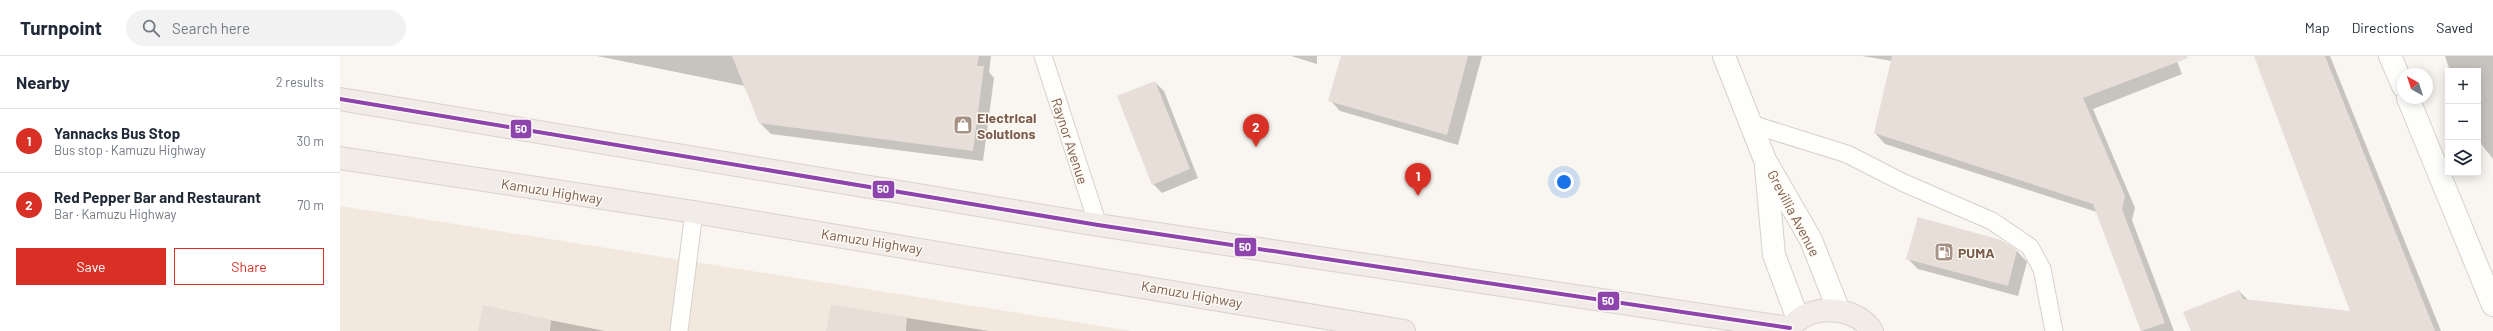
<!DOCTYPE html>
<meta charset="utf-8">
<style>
:root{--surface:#fff;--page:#f2f2f3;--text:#1f2937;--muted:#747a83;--line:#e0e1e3;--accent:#d93025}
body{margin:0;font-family:Barlow,sans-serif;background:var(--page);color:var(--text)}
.controls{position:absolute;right:12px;top:12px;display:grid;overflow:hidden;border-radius:0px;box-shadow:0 2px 10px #0003}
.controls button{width:36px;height:36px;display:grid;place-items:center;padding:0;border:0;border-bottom:1px solid var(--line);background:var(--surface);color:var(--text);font:20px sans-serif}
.compass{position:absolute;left:2057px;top:12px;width:36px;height:36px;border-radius:50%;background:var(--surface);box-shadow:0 2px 10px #0003;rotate:321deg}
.you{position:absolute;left:1224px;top:126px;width:14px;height:14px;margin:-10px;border:3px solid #fff;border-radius:50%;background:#1a73e8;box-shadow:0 0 0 6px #1a73e833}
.badge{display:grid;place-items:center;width:26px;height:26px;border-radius:50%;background:var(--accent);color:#fff;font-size:13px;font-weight:700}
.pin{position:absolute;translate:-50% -33px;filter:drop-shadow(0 1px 2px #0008)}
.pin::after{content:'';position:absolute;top:21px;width:14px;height:12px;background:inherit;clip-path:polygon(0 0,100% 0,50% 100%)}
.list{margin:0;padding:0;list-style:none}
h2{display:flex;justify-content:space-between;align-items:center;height:52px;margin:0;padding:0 16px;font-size:17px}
h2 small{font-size:13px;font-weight:400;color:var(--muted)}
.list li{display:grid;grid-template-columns:26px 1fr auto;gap:12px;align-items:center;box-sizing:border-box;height:64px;padding:0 16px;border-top:1px solid var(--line)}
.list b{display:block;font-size:15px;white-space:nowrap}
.list p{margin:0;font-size:13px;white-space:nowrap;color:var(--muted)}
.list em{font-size:13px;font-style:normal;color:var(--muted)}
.actions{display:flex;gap:8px;padding:12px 16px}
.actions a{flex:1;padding:9px 0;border:1px solid var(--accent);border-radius:0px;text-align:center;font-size:14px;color:var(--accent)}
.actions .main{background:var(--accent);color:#fff}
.icon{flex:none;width:22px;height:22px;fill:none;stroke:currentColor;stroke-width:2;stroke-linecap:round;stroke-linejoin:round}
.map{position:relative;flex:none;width:2153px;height:275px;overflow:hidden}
header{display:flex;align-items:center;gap:24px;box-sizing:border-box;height:56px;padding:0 20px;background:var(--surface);border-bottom:1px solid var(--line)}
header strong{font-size:19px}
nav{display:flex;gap:22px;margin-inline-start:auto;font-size:14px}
.search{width:280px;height:36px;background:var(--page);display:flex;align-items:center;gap:10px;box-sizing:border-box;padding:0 14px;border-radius:22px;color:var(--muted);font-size:15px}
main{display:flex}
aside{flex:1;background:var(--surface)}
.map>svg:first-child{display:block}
.residential{fill:#f2e8de}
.shadow{fill:#0003}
.building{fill:#e6ded7}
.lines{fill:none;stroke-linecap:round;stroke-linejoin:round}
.service-casing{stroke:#d7d1cb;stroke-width:19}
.minor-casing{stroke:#d7d1cb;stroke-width:24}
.trunk-casing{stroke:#dad1cc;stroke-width:24}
.service{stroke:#fefefd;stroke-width:17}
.minor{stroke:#fefefd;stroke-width:22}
.trunk{stroke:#f2ece8;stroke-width:22}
.bus-1-casing{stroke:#fffaf3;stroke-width:7}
.bus-1{stroke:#8e44ad;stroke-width:4}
.labels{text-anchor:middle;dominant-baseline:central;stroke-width:3;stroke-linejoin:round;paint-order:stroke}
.poi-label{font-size:14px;font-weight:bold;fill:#7a5c4d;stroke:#fffaf3;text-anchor:start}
.street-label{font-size:14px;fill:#7a5c4d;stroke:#fffaf3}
.line-badge{stroke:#fffaf3;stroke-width:1.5}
.badge-label{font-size:11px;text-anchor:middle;font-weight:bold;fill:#fff}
</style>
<header>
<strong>Turnpoint</strong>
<div class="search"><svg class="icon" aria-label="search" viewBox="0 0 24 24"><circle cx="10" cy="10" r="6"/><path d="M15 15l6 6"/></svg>Search here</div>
<nav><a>Map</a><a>Directions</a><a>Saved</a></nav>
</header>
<main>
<aside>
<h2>Nearby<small>2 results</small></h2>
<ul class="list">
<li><span class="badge">1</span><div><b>Yannacks Bus Stop</b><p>Bus stop · Kamuzu Highway</p></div><em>30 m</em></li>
<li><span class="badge">2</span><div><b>Red Pepper Bar and Restaurant</b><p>Bar · Kamuzu Highway</p></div><em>70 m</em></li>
</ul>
<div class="actions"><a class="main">Save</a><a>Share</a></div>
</aside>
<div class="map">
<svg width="2153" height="275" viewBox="0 0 2153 275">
<rect width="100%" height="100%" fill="#f9f5f0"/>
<path class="residential" d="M0,150L792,275H0Z"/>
<path class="shadow" d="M257,0H651L649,16L654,22L643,105L431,78L420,67L405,30Z
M951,0H977V8Z
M1002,0H1142L1118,89L1000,55L990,44Z
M1522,0H1835L1842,18L1753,53L1795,152L1792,164L1834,275H1802L1757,156L1545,88L1535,77L1552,5Z
M1915,0H1990L2101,275H1852L1899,235L1908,244L2011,256Z
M2105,0H2153V103L2138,84V15H2110Z
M815,26L824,35L858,122L822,137L813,128Z
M1677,195L1687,206L1678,240L1578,213L1568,203Z
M492,250L649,275H487Z
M144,251L265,275H139Z"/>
<path class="building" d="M392,0H639L637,10H644L633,95L419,67Z
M1001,0H1128L1107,79L988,45Z
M1552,0H1847L1848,2L1743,42L1785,140L1782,153L1825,267L1801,275L1753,148L1534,77Z
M1914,0H1985L2095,275H1851L1843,256L1899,234L1903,243L2010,255Z
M815,25L850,113L812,129L777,40Z
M1578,161L1661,184L1677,194L1668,230L1566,203Z
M143,249L211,264L210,275H138Z
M491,249L567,261L566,275H486Z"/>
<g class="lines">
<defs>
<path id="service" d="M703,0L758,169
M1411,68L1507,98L1564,127L1652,165L1690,191L1702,213L1714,275
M339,275L354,156"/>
<path id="minor" d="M1384,0L1425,104L1471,184L1499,255
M2050,0L2063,30
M2068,42L2153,249
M1426,111L1434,199L1458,263"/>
<path id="trunk" d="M0,43L758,169L1450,272
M0,102L354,156L1064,275
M1447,275C1450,271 1454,267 1458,264C1479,248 1517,252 1532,275"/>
</defs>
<use href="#service" class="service-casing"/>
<use href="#minor" class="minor-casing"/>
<use href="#trunk" class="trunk-casing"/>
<use href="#service" class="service"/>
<use href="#minor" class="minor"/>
<use href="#trunk" class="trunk"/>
<defs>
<path id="bus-1" d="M0,43L758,169L1450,272"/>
</defs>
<use href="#bus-1" class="bus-1-casing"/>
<use href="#bus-1" class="bus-1"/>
</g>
<defs>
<symbol id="shop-square" viewBox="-11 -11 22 22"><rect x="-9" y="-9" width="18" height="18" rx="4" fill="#a69286" stroke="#fffaf3"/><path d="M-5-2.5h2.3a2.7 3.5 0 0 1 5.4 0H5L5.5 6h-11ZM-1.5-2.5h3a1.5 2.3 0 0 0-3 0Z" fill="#fff"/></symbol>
<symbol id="fuel-square" viewBox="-11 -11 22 22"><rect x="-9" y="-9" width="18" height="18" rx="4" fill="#a69286" stroke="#fffaf3"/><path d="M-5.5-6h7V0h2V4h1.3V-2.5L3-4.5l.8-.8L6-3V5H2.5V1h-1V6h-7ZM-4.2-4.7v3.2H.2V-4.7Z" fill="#fff"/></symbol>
</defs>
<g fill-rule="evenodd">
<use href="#shop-square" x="612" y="58" width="22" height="22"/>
<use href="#fuel-square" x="1593" y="185" width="22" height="22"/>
</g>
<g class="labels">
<g class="poi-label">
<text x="637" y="61">Electrical<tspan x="637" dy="16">Solutions</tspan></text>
<text x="1618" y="196">PUMA</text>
</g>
<g class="street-label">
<text transform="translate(730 85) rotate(72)">Raynor Avenue</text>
<text transform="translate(212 135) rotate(9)">Kamuzu Highway</text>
<text transform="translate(1454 157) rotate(62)">Grevillia Avenue</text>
<text transform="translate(532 185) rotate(9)">Kamuzu Highway</text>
<text transform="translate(852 238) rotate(10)">Kamuzu Highway</text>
</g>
</g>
<g class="line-badge">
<rect x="170" y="63" width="22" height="20" rx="4" fill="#8e44ad"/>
<rect x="532" y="124" width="23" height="19" rx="4" fill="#8e44ad"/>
<rect x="894" y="181" width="23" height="20" rx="4" fill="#8e44ad"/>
<rect x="1257" y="235" width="23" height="20" rx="4" fill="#8e44ad"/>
</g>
<g class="badge-label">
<text x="181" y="77">50</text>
<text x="543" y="137">50</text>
<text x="905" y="195">50</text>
<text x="1268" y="249">50</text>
</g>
</svg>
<div class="controls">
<button>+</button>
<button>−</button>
<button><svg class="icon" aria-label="layers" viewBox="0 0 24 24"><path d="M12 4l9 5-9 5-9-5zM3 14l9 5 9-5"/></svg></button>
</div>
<svg class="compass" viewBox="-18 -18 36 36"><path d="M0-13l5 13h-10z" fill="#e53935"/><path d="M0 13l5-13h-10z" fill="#747a83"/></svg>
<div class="you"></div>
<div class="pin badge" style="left:1078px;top:140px">1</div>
<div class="pin badge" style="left:916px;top:91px">2</div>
</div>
</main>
